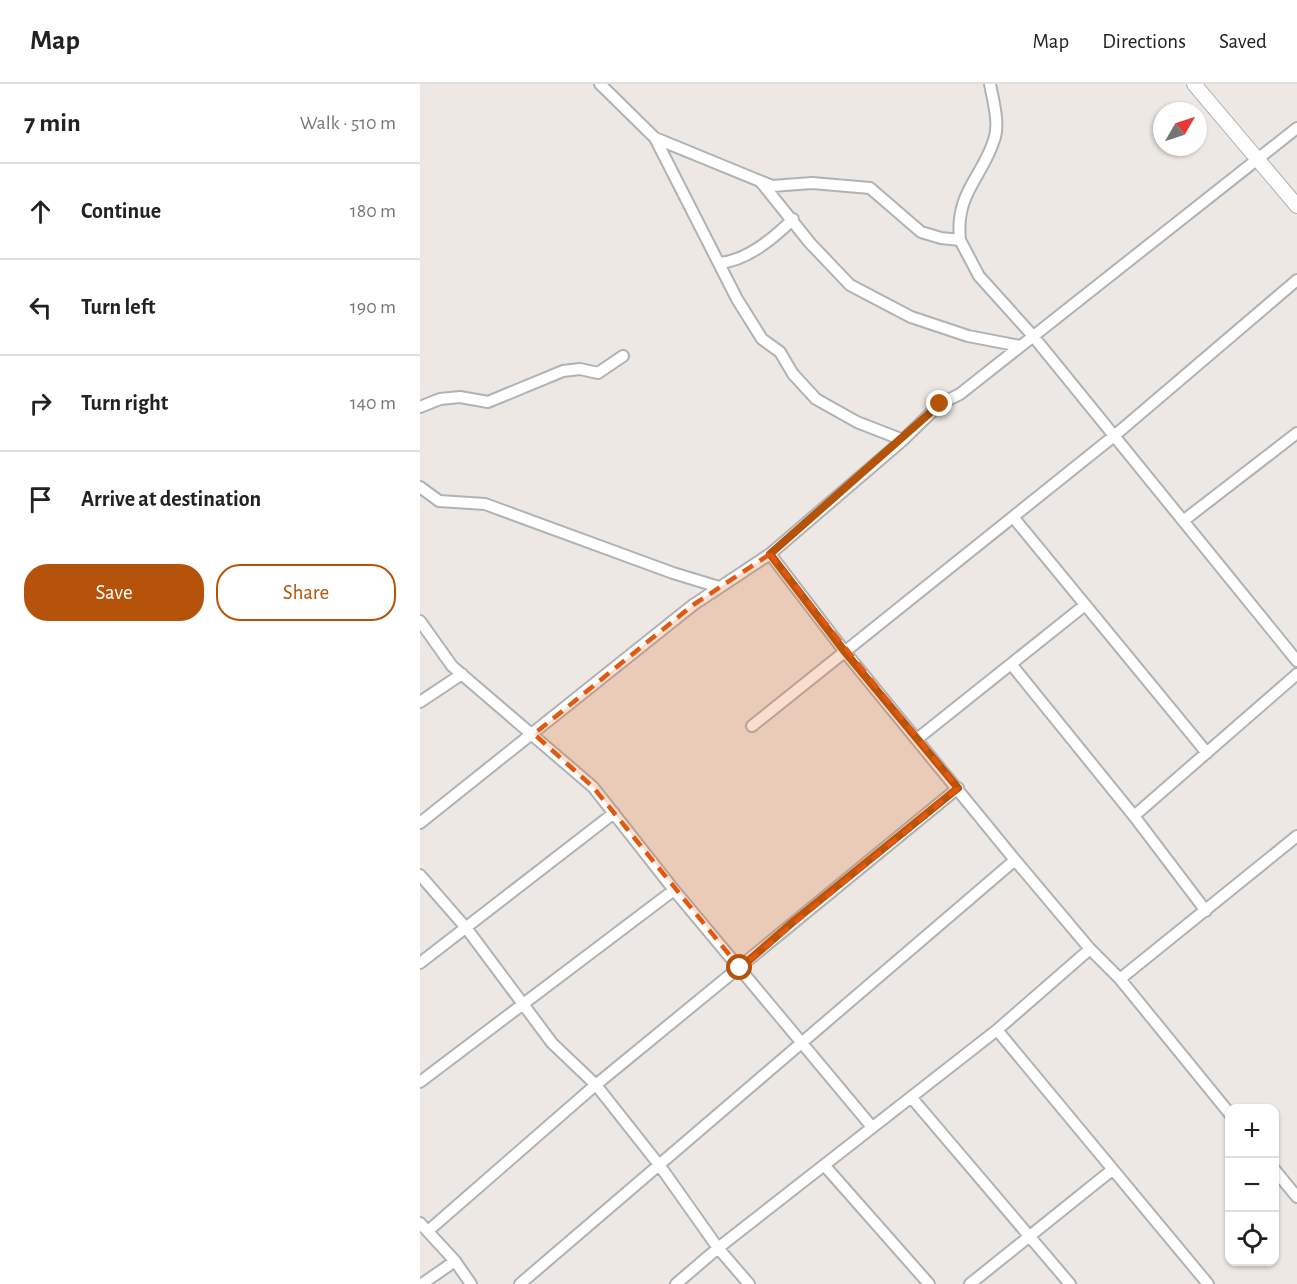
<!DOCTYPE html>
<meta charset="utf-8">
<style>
:root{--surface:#fff;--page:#f2f2f2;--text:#222;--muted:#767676;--line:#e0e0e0;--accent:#b45309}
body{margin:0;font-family:"Alegreya Sans",sans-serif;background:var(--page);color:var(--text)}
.controls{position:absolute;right:18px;bottom:18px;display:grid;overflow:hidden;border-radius:12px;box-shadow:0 2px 4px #0004}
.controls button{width:54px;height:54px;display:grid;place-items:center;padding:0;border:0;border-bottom:2px solid var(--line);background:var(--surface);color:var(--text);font:30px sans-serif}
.compass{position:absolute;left:733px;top:18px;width:54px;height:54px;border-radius:50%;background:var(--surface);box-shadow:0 2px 4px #0004;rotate:51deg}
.stop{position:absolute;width:18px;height:18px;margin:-14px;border:4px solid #b45309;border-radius:50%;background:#fff}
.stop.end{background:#b45309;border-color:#fff;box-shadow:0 2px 6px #0008}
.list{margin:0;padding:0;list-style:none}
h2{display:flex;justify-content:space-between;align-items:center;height:78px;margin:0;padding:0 24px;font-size:26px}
h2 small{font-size:20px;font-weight:400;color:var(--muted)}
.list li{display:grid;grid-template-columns:39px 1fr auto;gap:18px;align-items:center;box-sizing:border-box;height:96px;padding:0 24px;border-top:2px solid var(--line)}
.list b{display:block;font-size:22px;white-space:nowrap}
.list em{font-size:20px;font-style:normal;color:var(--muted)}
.actions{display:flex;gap:12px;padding:18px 24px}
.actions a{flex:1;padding:14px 0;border:2px solid var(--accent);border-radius:24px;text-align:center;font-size:21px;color:var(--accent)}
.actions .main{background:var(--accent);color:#fff}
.icon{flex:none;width:33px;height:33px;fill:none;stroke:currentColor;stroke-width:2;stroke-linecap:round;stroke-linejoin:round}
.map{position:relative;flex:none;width:877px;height:1200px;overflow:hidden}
header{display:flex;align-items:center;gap:36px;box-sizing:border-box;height:84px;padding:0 30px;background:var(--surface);border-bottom:2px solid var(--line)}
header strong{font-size:28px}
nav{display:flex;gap:33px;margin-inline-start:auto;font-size:21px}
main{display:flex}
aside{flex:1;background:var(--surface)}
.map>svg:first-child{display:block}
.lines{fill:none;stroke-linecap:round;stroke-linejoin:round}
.minor-casing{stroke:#afb3b5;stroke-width:14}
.tertiary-casing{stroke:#afb3b5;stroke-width:16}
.minor{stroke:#fff;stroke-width:10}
.tertiary{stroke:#fff;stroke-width:14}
.route{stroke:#b45309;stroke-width:8}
.marked{fill:#e15910;fill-opacity:0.2;stroke:#e15910;stroke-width:4.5;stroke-dasharray:12 8;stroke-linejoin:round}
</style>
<header>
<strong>Map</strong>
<nav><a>Map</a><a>Directions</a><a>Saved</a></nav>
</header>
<main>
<aside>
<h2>7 min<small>Walk · 510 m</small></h2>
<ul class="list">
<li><svg class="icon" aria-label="ahead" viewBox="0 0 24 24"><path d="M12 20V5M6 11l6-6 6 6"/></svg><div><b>Continue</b></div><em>180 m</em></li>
<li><svg class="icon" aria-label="left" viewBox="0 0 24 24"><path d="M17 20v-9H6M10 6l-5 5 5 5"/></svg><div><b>Turn left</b></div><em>190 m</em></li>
<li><svg class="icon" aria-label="right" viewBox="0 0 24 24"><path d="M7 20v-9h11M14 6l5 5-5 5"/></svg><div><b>Turn right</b></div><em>140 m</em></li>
<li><svg class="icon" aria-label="arrive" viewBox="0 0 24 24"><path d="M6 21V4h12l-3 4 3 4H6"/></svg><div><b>Arrive at destination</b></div></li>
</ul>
<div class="actions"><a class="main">Save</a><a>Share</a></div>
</aside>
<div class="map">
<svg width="877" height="1200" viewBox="0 0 877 1200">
<rect width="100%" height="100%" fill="#ede8e3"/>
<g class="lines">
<defs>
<path id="minor" d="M180,0L235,54L317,215L342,255L360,268L373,290L396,315L437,338L483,356
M235,54L352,102L392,99L450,104L501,148L521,154L540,156L559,192L613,252L877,577
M341,98L390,159L430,201L491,233L548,252L600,262
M540,156C535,109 562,94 574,56C580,40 573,16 570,0
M299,179C327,177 354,154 373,135
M0,323L20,315L40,313L68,318L143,287L160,285L178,289L203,272
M0,403L19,417L65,420L253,489L299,503
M593,433L787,669
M763,437L877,349
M350,470L425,568L595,776L670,865L700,895L810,1030
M0,537L32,582L173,703L254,806L452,1043
M591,580L714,732L786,827
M0,618L42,590
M332,642L694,352L877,196
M497,655L665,521
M714,732L877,590
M0,739L273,521L350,470L483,356L520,320L540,310L877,44
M0,791L47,845L132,959L176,1001L240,1082L298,1164L329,1200
M0,879L194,729
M700,895L877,752
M577,946L788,1200
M0,998L254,806
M491,1013L650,1200
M404,1081L509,1200
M854,1085L877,1113
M0,1139L35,1177L51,1200
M8,1147L172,1004L538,704
M2,1200L35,1177
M100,1200L595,776
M256,1200L298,1164L577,946L670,865
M550,1200L692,1086"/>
<path id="tertiary" d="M774,0L877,122"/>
</defs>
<use href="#minor" class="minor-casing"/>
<use href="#tertiary" class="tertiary-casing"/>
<use href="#minor" class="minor"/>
<use href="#tertiary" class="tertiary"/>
</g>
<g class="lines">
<path class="route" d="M320,884L374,837L538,704L425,568L350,470L520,320"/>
</g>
<path class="marked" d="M350,470L538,704L320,884L173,703L114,650L273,521Z"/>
</svg>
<div class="controls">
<button>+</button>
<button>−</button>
<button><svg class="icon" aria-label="locate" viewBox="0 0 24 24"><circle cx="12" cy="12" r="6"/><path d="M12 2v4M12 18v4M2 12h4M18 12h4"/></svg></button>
</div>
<svg class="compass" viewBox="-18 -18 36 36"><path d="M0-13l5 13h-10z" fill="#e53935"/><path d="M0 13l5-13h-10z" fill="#767676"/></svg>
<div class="stop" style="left:320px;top:884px"></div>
<div class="stop end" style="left:520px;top:320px"></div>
</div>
</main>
